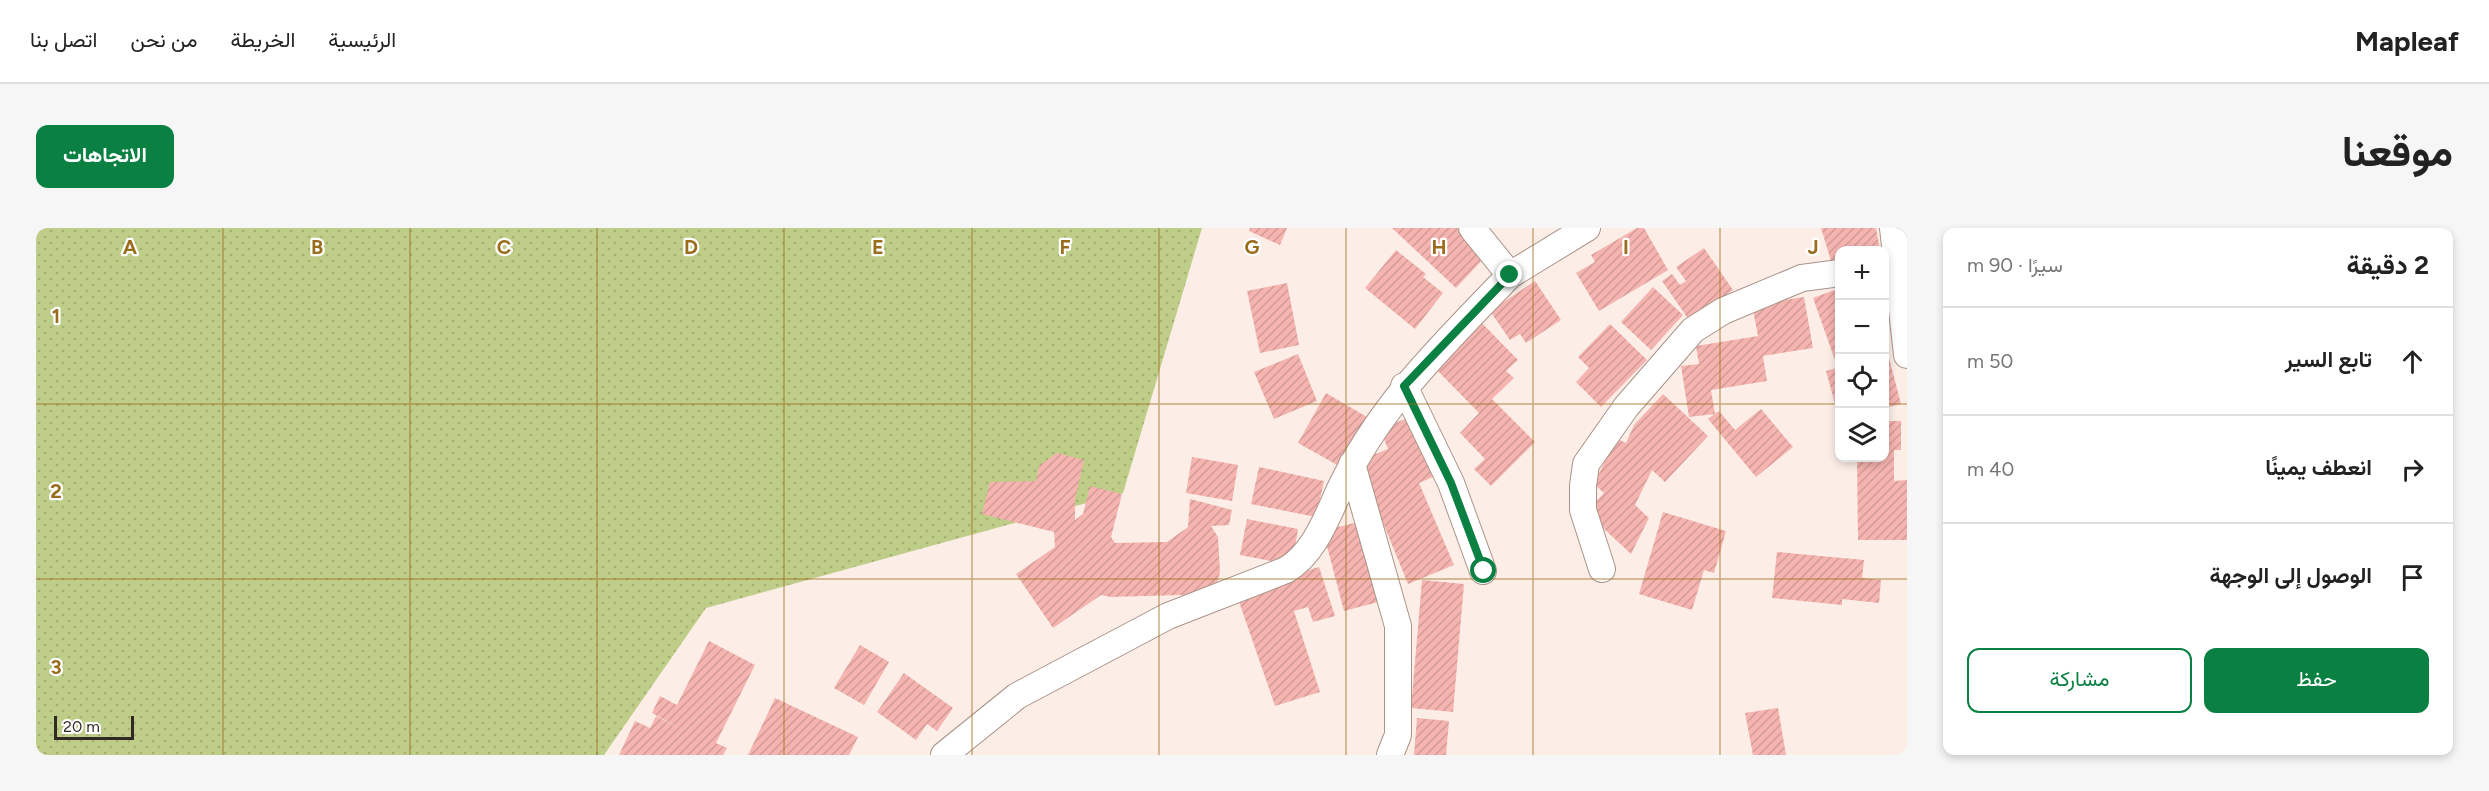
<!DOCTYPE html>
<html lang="ar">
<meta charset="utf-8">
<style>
:root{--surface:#fff;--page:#f6f6f6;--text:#222;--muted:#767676;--line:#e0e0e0;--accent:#0b8043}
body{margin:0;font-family:Figtree,Vazirmatn,sans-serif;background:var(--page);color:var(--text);direction:rtl}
.controls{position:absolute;right:18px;top:18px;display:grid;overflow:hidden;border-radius:12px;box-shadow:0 3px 9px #0003}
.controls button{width:54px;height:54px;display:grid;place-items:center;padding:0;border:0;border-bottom:2px solid var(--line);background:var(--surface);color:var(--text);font:30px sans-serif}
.scale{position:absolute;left:18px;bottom:15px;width:80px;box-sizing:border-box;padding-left:6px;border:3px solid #322925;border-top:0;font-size:16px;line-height:21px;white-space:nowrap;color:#322925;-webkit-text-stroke:4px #fff;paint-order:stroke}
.stop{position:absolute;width:18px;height:18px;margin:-14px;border:4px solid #0b8043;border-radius:50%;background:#fff}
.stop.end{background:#0b8043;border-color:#fff;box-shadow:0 2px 6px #0008}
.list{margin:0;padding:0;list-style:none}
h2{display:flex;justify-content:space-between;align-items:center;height:78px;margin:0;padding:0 24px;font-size:26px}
h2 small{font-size:20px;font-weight:400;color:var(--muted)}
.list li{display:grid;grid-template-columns:39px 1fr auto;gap:18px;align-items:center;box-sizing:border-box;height:108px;padding:0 24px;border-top:2px solid var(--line)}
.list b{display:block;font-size:22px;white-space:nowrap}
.list em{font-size:20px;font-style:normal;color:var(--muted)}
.actions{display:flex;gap:12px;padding:18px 24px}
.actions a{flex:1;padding:14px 0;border:2px solid var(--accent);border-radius:12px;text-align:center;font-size:21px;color:var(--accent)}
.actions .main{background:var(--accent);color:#fff}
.icon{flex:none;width:33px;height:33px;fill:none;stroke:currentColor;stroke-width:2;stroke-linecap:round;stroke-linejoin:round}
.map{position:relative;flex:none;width:1871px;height:527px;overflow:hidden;direction:ltr;border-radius:12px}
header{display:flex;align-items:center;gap:36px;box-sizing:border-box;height:84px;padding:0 30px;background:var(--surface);border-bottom:2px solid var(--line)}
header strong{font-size:28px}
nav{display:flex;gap:33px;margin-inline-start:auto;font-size:21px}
.intro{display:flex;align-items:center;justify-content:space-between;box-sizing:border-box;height:144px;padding:0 36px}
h1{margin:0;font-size:42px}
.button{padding:15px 27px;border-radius:12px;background:var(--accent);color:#fff;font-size:21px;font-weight:700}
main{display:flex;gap:36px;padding:0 36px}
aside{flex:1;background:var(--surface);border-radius:12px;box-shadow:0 3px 9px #0003}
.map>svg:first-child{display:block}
.grass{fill:url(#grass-dots)}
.building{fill:url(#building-hatch)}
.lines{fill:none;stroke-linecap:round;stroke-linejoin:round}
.street-casing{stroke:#a99388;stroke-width:28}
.street{stroke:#fff;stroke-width:26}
.route{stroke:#0b8043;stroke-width:8}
.grid{fill:none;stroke:#9a6d1d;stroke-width:1.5;stroke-opacity:0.55}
.grid-label{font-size:20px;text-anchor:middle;font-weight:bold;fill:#9a6d1d;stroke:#fff;stroke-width:4.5;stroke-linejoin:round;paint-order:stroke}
</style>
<header>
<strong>Mapleaf</strong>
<nav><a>الرئيسية</a><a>الخريطة</a><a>من نحن</a><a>اتصل بنا</a></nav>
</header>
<div class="intro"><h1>موقعنا</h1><a class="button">الاتجاهات</a></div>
<main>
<aside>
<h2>2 دقيقة<small>سيرًا · 90 m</small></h2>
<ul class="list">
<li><svg class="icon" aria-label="ahead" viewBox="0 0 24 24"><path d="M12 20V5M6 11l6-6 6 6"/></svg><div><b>تابع السير</b></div><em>50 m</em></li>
<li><svg class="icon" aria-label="right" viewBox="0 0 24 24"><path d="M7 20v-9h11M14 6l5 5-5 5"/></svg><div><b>انعطف يمينًا</b></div><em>40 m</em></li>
<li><svg class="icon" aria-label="arrive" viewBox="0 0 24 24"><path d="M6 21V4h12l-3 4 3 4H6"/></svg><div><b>الوصول إلى الوجهة</b></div></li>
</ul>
<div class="actions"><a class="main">حفظ</a><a>مشاركة</a></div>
</aside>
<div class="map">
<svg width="1871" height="527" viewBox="0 0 1871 527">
<defs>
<pattern id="grass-dots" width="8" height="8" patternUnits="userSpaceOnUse" patternTransform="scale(1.5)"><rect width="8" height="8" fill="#becd87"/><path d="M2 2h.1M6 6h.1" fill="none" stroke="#a4b074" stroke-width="1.8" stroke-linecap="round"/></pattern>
<pattern id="building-hatch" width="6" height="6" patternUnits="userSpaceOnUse" patternTransform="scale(1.5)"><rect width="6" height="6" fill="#f5b4af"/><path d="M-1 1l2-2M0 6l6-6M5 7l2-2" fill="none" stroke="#d29b96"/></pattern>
</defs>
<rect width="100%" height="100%" fill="#fceee7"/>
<path class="grass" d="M0,0H1166L1087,265L670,380L568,527H0Z"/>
<path class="building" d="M1214,0H1251L1244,17L1213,3Z
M1356,0H1421L1450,28L1420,60Z
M1601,0H1608L1632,42L1563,83L1540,45L1559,34L1555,27Z
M1785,0H1840L1844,21L1804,22V31L1795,33Z
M1668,20L1697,62L1653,92L1626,53L1636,46L1644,57L1650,53L1640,39Z
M1360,22L1390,46L1387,49L1407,65L1379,101L1329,60Z
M1499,53L1525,92L1490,115L1484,106L1474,112L1454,83Z
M1251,55L1263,117L1224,125L1211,63Z
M1617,59L1647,87L1615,122L1585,94Z
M1804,60V134L1800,135L1777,70Z
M1768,69L1777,120L1727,128L1731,153L1675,162L1679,186L1653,189L1645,138L1663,136L1660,118L1722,108L1716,77Z
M1442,91L1482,132L1470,143L1478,150L1456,171L1499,214L1455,258L1438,241L1449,231L1424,205L1443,185L1396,137Z
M1574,96L1611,132L1565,179L1540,154L1553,140L1542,129Z
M1262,126L1281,173L1238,191L1218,144Z
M1852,126L1865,176L1848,180V127Z
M1804,139V190H1803L1790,143Z
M1290,165L1331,189L1303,238L1262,215Z
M1627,166L1672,208L1629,254L1616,242L1599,277L1613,290L1595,326L1550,284L1568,265L1558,256L1580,210L1590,215L1598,197Z
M1725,181L1757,219L1720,249L1672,191L1683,183L1699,202Z
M1374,189L1399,248L1383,255L1418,337L1372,356L1322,233L1352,221L1344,201Z
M1848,193H1865V222H1858V253L1871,252V312H1822L1821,230H1848Z
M1021,225L1048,232L1039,272V292L1047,286L1054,258L1086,266L1075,309L1079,315L1131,314L1152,299L1154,271L1196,282L1193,297L1175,298L1182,309L1184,344L1178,366L1075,369L1065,367L1017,400L980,346L1019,319L1018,304L946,286L954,254L1000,253L1003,238Z
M1156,229L1202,237L1196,273L1150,265Z
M1223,239L1288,253L1280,289L1215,276Z
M1627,284L1690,303L1678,345L1668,342L1656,382L1603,366Z
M1211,291L1262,301L1256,337L1204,327Z
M1326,293L1350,372L1308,383L1287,303Z
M1741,324L1828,332L1826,350L1845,352L1843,375L1806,371V377L1736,370Z
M1283,339L1299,388L1277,394L1272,379L1258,383L1284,464L1239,478L1200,365Z
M1386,352L1428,356L1417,484L1375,480Z
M673,413L719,437L680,515L691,520L687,527H583L599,493L614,500L620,488L645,501L616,485L624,468L641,477Z
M824,417L853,434L828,477L798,460Z
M868,445L917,480L901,503L891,496L880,512L841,484Z
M739,470L822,509L813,527H712Z
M1742,480L1750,527H1717L1709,485Z
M1381,490L1413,493L1410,527H1378Z"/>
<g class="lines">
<defs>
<path id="street" d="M1436,0L1474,47L1551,0
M1857,0L1871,127
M1368,158L1415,255L1447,343
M1316,236L1362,398V507L1354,527
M1566,341L1547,282V258L1550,236L1590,179L1657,102L1687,83L1766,50L1804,45
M908,527L981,468L1132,388L1250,342C1278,326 1291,289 1304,261C1345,175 1409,115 1474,47"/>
</defs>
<use href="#street" class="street-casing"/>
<use href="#street" class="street"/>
</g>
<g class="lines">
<path class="route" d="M1448,343L1415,255L1368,158L1474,47"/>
</g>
<path class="grid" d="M187,0V527M374,0V527M561,0V527M748,0V527M936,0V527M1123,0V527M1310,0V527M1497,0V527M1684,0V527M0,176H1804M1848,176H1871M0,351H1871"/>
<g class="grid-label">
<text x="94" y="26">A</text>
<text x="281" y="26">B</text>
<text x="468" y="26">C</text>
<text x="655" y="26">D</text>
<text x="842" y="26">E</text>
<text x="1029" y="26">F</text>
<text x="1216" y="26">G</text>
<text x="1403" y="26">H</text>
<text x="1590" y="26">I</text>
<text x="1777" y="26">J</text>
<text x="20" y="95">1</text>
<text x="20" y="270">2</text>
<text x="20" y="446">3</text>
</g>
</svg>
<div class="controls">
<button>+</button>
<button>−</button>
<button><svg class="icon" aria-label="locate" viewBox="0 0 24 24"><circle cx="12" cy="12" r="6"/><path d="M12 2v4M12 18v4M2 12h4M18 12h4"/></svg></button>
<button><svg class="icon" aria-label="layers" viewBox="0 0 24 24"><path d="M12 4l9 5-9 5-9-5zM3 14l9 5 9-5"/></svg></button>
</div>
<div class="scale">20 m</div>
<div class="stop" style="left:1448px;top:343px"></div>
<div class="stop end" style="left:1474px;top:47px"></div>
</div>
</main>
